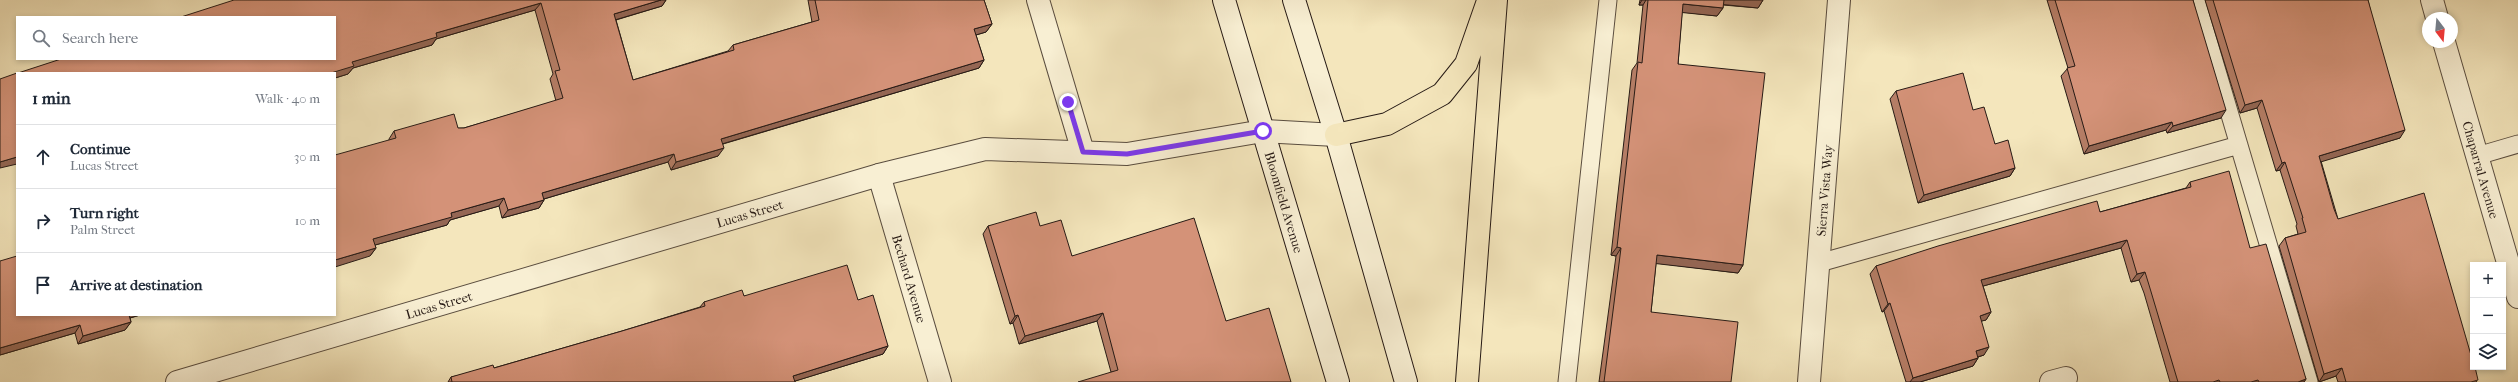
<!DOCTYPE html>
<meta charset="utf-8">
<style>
:root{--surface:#fff;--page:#f6f6f7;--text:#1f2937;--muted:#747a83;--line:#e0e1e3}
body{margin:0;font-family:"IM FELL French Canon",serif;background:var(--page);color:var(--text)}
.controls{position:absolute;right:12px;bottom:12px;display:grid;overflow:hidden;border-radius:0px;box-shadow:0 2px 6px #0003}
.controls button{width:36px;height:36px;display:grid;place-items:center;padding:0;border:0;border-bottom:1px solid var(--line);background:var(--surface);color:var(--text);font:20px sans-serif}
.compass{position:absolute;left:2422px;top:12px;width:36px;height:36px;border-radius:50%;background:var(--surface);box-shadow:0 2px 6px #0003;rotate:164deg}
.stop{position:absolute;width:12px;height:12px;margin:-9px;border:3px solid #7c3aed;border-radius:50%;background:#fff}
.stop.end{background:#7c3aed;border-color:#fff;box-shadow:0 1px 4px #0008}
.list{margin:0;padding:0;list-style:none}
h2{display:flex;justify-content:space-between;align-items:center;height:52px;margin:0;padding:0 16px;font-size:17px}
h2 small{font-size:13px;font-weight:400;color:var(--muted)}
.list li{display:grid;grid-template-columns:26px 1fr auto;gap:12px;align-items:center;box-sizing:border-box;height:64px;padding:0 16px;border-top:1px solid var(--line)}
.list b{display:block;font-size:15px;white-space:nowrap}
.list p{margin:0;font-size:13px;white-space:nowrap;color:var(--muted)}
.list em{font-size:13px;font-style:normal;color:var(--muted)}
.icon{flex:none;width:22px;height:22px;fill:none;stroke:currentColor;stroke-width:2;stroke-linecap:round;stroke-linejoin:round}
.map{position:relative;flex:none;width:2518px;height:382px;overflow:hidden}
.search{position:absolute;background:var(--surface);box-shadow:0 2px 6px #0003;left:16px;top:16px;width:320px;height:44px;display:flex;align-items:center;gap:10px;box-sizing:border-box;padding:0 14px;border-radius:0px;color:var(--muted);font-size:15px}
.panel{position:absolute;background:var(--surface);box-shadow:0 2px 6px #0003;left:16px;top:72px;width:320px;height:244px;border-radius:0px}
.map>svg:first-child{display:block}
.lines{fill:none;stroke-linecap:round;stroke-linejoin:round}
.service-casing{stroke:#5a4d3f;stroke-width:19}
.minor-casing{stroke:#5a4d3f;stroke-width:24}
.secondary-casing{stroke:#261a15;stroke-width:24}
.motorway-casing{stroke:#261a15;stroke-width:24}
.service{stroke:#f8efd3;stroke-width:17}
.minor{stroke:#f8efd3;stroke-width:22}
.secondary{stroke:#f8efd3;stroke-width:22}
.motorway{stroke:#f4e6bc;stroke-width:22}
.wall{fill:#b67e67;stroke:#261a15}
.shaded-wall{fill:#946654;stroke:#261a15}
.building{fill:#d49278;stroke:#261a15}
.route{stroke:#7c3aed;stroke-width:5}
.labels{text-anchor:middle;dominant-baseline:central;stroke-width:4;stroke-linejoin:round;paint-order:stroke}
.street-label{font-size:13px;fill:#261a15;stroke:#f8efd3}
</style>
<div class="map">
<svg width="2518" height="382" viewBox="0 0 2518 382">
<rect width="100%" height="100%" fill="#f4e6bc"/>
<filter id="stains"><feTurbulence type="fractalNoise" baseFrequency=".005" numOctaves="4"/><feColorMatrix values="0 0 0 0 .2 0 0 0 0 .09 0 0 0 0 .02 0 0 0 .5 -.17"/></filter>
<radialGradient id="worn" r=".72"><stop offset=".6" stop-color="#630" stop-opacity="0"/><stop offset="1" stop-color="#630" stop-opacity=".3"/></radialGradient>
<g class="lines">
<defs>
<path id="service" d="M2196,0L2309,382
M2477,156L2518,144
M1819,263L2239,145
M1567,382L1608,0"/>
<g id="minor">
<path d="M1038,0L1083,152"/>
<path d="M2432,0L2437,18"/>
<path id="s1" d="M2444,42L2518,297"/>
<path id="s2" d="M879,175L940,382"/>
<path id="s3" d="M177,382L879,175L985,149L1127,154L1263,131L1336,135"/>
<path id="s4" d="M1809,382L1839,0"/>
<path d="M2051,382L2066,378"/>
</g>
<g id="secondary">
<path id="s5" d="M1224,0L1338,382"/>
<path d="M1294,0L1336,135L1406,382"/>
</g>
<path id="motorway" d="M1336,135L1387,124L1442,94L1466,64L1488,1
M1467,382L1496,0"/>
</defs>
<use href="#service" class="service-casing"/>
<use href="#minor" class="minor-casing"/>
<use href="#secondary" class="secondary-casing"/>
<use href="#motorway" class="motorway-casing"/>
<use href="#service" class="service"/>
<use href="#minor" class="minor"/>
<use href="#secondary" class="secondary"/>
<use href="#motorway" class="motorway"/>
</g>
<path class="wall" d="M234,0H666L662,6L616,20L633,80L728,51L733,45L812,22L808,0H984L992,24L986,32L976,35L984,60L979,68L723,144L718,156L671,170L668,162L544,199V200L539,208L502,218L499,206L450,220L447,225L375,245L376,248L370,256L389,140V139L394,131L464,128L556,101L550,79L553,74L535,10L436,39L432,45L353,68L348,74L335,78V59Z
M1640,0H1763L1758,8L1723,5V8L1717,16L1682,12L1678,64L1743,265L1738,273L1656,263L1651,312L1731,382H1599L1616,256L1611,255L1632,70L1637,63L1643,5H1639Z
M2047,0H2193L2221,118L2167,133L2166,130L2084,154L2061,76L2068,68Z
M2205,0H2368L2400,138L2321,161L2338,219L2477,382H2338L2336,376L2319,382L2279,246L2285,238L2298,234L2296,226L2297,224L2280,170L2276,171L2257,108L2240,113Z
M1896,91L1973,110L1995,144L2015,168L2010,176L1918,203L1890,99Z
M2190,182L2250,248L2306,379L2304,382H2170L2144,293L2139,280L2131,282L2121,248L1983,286L1991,312L1986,320L1981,321L1984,355L1978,357V358L1973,366L1920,382H1906L1884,311L1882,312L1870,274L1876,266L2100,212L2186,188Z
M988,226H1040L1072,256L1226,321L1291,382L1111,372L1097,321L1019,344L1013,323L1010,324L983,234Z
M0,261L17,315H140L130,318L131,322L125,330L78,344L75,333L0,355Z
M744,296L858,300L888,346L883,354L795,381V382H448L451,377L494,368L622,331L700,307L704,302Z"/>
<path class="shaded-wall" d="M661,0H666L662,6L608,22L614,14Z
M1642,0H1646L1643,5H1639Z
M1721,0H1763L1758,8L1718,4Z
M541,3L535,10L436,39L432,45L353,68L348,74L335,78V73H331L352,62L436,33Z
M1683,4L1723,8L1717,16L1677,12Z
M992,24L986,32L969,37L974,29Z
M984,60L979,68L715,146L721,139Z
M2262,100L2257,108L2240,113L2245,105Z
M2226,110L2221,118L2167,133L2173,126Z
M2172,122L2166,130L2084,154L2089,146Z
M2405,130L2400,138L2314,164L2319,156Z
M724,148L718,156L671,170L676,162Z
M674,154L668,162L537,201L542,193Z
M17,157V164L0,168V162Z
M2285,162L2280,170L2276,171L2282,163Z
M2015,168L2010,176L1918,203L1924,195Z
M504,198L499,206L450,220L447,225L368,247L373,239L451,213Z
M544,200L539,208L502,218L508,210Z
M2127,240L2121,248L1976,288L1981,280Z
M1617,247L1621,248L1616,256L1611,255Z
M376,248L370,256L335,267V260Z
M1657,255L1743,265L1738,273L1651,263Z
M2145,272L2139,280L2131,282L2137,274Z
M1890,303L1884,311L1882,312L1888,304Z
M1991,312L1986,320L1974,323L1980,316Z
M1103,313L1097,321L1019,344L1025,336Z
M126,315H140L123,320Z
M1018,315L1013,323L1010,324L1015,316Z
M131,322L125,330L78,344L83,336Z
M80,325L75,333L0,355V348Z
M888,346L883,354L792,382L793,376Z
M1989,347L1984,355L1971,359L1976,351Z
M1978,358L1973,366L1920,382H1910L1913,378Z
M2342,368L2336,376L2319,382L2324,374Z
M2306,379L2304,382H2298Z"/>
<path class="building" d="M234,0H661L614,14L633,80L734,50L733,45L819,20L815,0H984L992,24L974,29L984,60L721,139L724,148L676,162L674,154L542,193L544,200L508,210L504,198L451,213L452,217L373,239L376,248L335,260V155L396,138L394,131L454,114L458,128H464L563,98L555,71L560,70L541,3L436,33L437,37L352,62L354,66L331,73H18L61,59H335V17H181Z
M1648,0H1724L1723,8L1683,4L1678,64L1765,73L1743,265L1657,255L1651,312L1738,322L1731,382H1604L1621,248L1617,247L1638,62L1642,63Z
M2055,0H2193L2226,110L2173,126L2172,122L2089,146L2067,68L2075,66Z
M2213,0H2368L2405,130L2319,156L2334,209L2338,219L2424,193L2473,362V367H2475L2478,380L2471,382H2346L2342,368L2324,374L2285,238L2306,232L2302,218H2303L2285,162L2282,163L2262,100L2245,105Z
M17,73V157L0,162V79Z
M1963,73L1973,110L1984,107L1995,144L2008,140L2015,168L1924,195L1896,91Z
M2229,171L2250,248L2266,244L2306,379L2298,382H2259L2258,380L2251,382H2220L2219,380L2213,382H2178L2149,285L2145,272L2137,274L2127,240L1981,280L1991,312L1980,316L1989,347L1976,351L1978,358L1913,378L1890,303L1888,304L1876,266L1938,246L2097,201L2100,212L2191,187L2190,182Z
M1036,212L1040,226L1061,220L1072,256L1194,218L1226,321L1269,308L1291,382H1078L1118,370L1103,313L1025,336L1018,315L1015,316L988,226Z
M17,256V315H129L131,322L83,336L80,325L0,348V261Z
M847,265L858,300L873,295L888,346L793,376L795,382H452L451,377L493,365L494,368L622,331L705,306L704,302L742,290L744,296Z"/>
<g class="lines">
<path class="route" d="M1068,102L1083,152L1127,154L1263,131"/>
</g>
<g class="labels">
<g class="street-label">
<text stroke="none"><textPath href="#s1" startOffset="133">Chaparral Avenue</textPath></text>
<text stroke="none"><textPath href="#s4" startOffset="192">Sierra Vista Way</textPath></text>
<text stroke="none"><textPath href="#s5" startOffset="211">Bloomfield Avenue</textPath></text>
<text stroke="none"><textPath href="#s3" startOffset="597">Lucas Street</textPath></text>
<text stroke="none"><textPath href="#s2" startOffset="108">Bechard Avenue</textPath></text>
<text stroke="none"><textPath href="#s3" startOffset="273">Lucas Street</textPath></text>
</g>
</g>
<rect width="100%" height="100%" filter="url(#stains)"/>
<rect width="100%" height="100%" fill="url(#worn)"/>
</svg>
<div class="controls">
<button>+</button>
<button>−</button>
<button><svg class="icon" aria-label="layers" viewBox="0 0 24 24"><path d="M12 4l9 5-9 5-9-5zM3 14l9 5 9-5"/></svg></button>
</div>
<svg class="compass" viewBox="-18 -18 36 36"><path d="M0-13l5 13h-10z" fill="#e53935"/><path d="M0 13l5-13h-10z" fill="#747a83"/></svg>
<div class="stop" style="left:1263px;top:131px"></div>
<div class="stop end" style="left:1068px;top:102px"></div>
<div class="search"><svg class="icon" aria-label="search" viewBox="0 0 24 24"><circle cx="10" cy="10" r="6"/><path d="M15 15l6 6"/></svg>Search here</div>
<section class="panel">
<h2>1 min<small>Walk · 40 m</small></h2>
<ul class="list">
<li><svg class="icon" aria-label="ahead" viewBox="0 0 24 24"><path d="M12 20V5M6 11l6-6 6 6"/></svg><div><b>Continue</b><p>Lucas Street</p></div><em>30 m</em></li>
<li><svg class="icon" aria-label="right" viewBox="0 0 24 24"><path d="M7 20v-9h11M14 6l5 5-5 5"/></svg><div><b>Turn right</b><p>Palm Street</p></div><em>10 m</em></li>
<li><svg class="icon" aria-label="arrive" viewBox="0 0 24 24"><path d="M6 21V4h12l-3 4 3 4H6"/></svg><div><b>Arrive at destination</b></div></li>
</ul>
</section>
</div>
